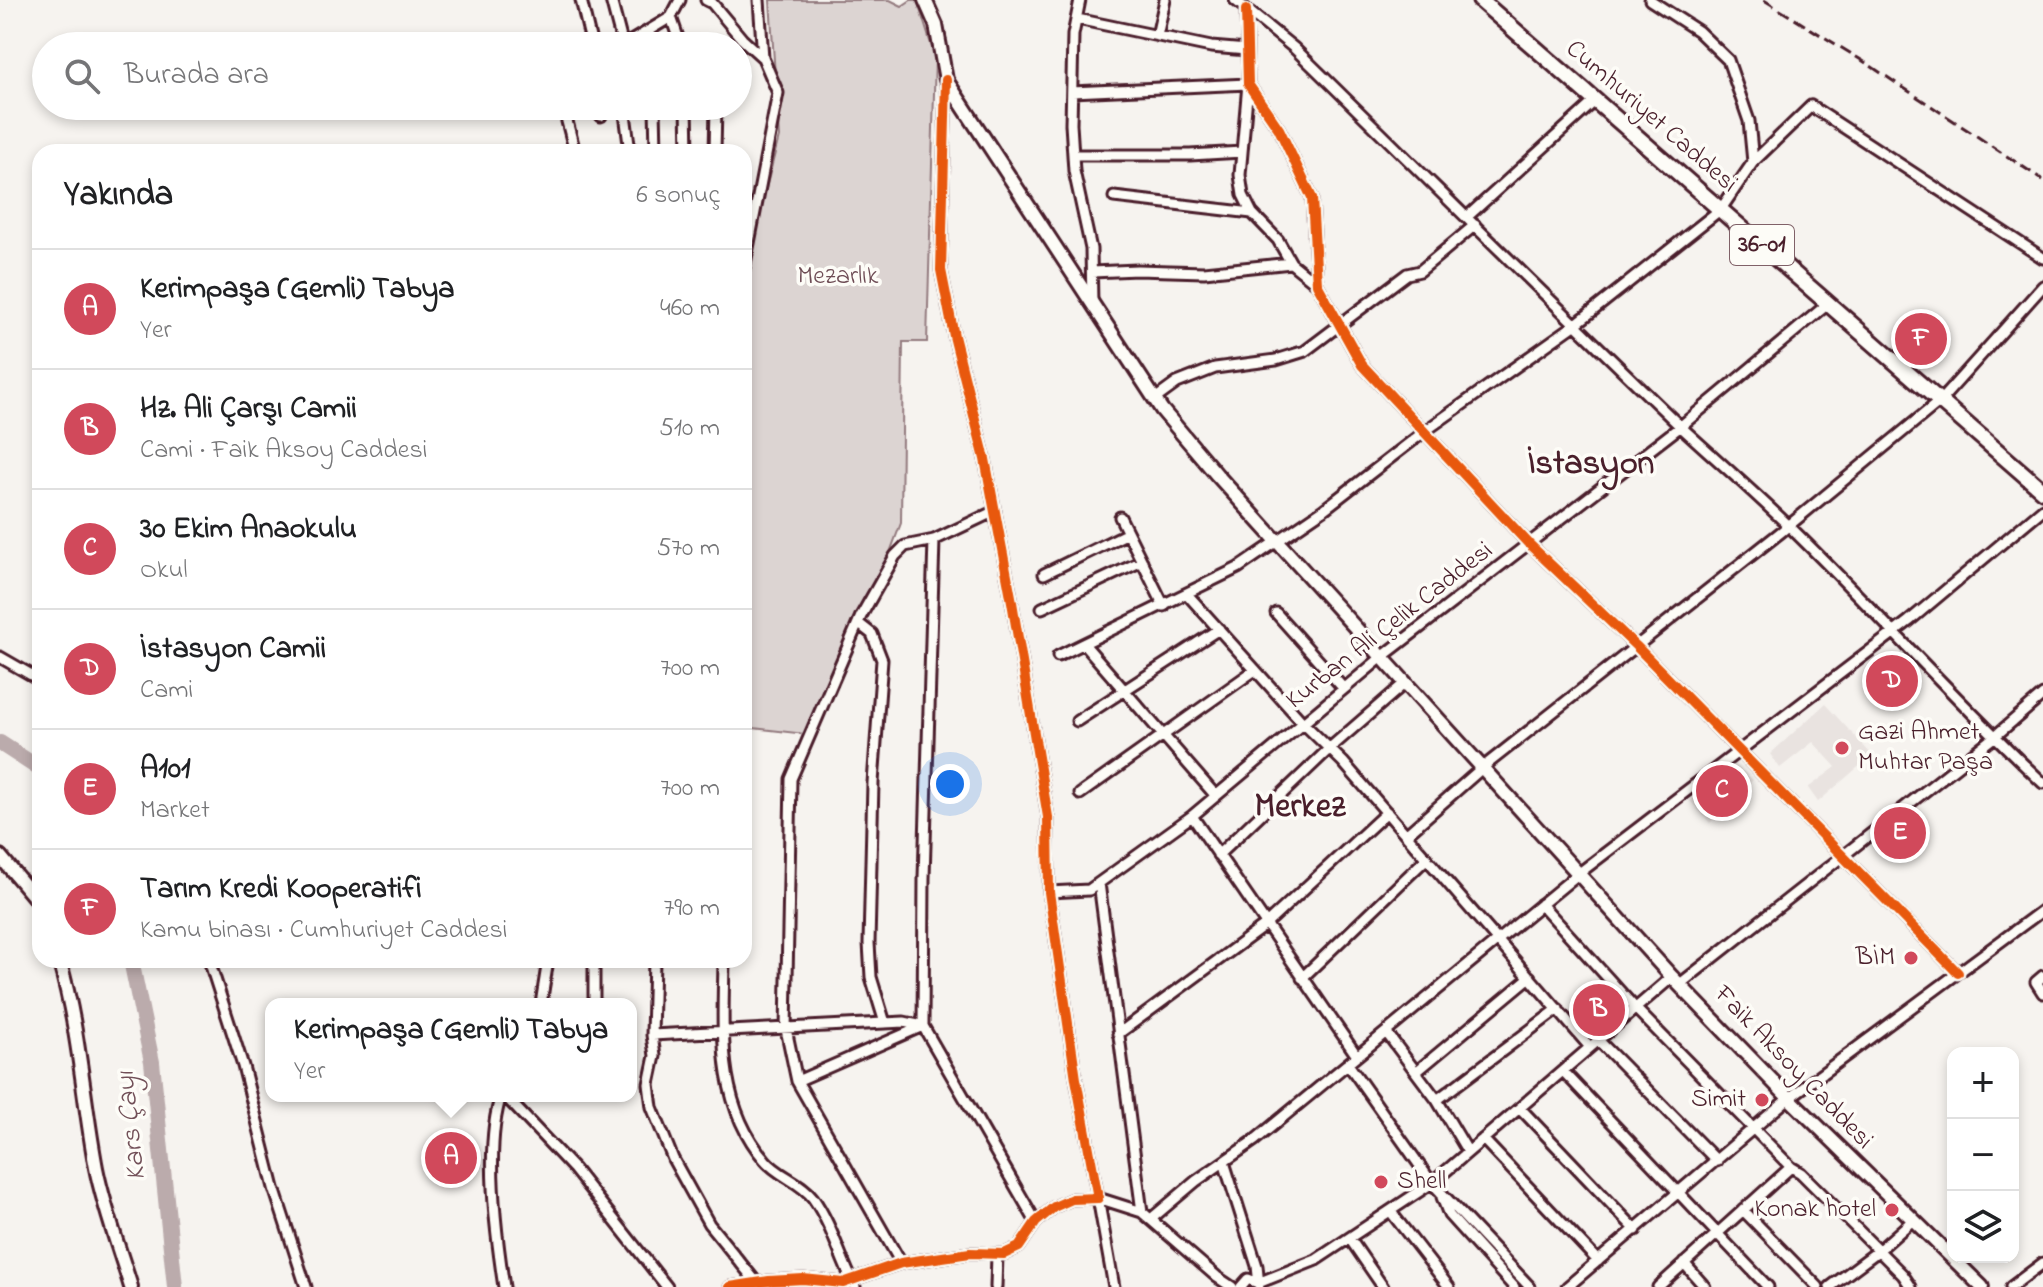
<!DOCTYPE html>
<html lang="tr">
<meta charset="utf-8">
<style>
:root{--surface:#fff;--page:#f2f2f2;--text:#202124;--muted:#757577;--line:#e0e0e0;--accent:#d1495b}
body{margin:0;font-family:"Indie Flower",sans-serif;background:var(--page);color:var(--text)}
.controls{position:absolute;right:24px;bottom:24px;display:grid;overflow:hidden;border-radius:16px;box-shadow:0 4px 12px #0003}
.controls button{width:72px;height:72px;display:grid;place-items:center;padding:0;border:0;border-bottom:2px solid var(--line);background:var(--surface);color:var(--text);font:40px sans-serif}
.you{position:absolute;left:950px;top:784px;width:28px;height:28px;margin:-20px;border:6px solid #fff;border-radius:50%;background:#1a73e8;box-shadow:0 0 0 12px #1a73e833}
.badge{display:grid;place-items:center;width:52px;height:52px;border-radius:50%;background:var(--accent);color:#fff;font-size:26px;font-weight:700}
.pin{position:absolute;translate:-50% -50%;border:4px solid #fff;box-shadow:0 2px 8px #0006}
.popup{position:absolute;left:265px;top:998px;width:372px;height:104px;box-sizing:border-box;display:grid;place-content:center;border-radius:16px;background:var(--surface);filter:drop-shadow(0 2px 6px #0005);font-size:26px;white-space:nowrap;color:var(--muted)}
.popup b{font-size:30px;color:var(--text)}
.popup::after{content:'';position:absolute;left:50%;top:100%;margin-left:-16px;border:16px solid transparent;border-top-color:var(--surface)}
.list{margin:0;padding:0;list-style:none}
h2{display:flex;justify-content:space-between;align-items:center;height:104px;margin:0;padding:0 32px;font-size:34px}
h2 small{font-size:26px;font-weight:400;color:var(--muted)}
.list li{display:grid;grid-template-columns:52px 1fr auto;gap:24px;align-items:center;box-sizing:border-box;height:120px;padding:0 32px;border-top:2px solid var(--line)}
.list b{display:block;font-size:30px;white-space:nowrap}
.list p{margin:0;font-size:26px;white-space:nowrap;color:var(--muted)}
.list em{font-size:26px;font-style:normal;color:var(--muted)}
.icon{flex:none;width:44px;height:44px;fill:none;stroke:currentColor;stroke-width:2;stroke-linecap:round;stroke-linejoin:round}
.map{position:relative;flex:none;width:2043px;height:1287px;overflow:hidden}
.search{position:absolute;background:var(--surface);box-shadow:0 4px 12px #0003;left:32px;top:32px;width:720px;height:88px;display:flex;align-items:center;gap:20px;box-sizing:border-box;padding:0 28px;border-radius:44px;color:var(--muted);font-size:30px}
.panel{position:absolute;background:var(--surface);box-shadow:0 4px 12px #0003;left:32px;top:144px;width:720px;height:824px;border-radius:24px}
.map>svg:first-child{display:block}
.built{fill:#e9e3e0}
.green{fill:#dcd4d2;stroke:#937a7e;stroke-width:2}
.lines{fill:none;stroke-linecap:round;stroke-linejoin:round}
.river{stroke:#bbabac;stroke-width:16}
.street-casing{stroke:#4a1f2b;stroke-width:15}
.secondary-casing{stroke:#4a1f2b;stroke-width:18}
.primary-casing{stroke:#4a1f2b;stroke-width:20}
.street{stroke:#fdfcf7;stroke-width:9}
.secondary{stroke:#fdfcf7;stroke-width:12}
.primary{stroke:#fdfcf7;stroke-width:14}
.rail{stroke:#4a1f2b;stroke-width:3;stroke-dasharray:12 6;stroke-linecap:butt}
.cycleway-casing{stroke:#fdfcf7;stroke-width:15}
.cycleway{stroke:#e8590c;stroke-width:10}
.poi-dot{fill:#d1495b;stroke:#fdfcf7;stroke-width:3}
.labels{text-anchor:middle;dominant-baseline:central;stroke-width:7;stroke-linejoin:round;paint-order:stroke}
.shield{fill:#fdfcf7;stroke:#806168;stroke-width:2}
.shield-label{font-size:24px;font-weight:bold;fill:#4a1f2b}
.street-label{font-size:26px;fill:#4a1f2b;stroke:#fdfcf7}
.park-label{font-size:26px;fill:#6e4c55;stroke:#fdfcf7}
.poi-label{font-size:26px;fill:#4a1f2b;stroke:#fdfcf7;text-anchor:end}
.water-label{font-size:28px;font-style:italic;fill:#725058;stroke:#fdfcf7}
.district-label{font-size:34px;font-weight:bold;fill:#4a1f2b;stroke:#fdfcf7}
</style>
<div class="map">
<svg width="2043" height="1287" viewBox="0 0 2043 1287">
<rect width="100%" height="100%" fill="#f6f3ef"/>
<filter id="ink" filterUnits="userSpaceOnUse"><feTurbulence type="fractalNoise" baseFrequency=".0125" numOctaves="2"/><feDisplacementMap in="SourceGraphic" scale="16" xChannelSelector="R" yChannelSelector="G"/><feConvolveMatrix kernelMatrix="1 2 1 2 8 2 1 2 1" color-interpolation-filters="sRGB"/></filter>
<g filter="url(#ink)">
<path class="built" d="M1825,704L1872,755L1818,802L1808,788L1836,767L1813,742L1780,768L1770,754Z
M1735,764L1753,780L1710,823L1690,801Z"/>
<path class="green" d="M770,0H890L902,6L911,0H917L935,57L927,342H903L901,523L883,571L855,621L805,734L744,727V276L779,137Z"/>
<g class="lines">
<path class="river" d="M0,743L40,769
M131,960L152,1062L175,1287"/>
<defs>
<path id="street" d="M581,0L592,46
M611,0L623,46
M706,0L712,3L742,39L763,58
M1080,0L1073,35L1071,124L1074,171L1091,249L1092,304
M1235,0L1294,48C1423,174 1550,301 1680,426C1717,460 1755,493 1792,529C1877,612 1956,701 2043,783
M1650,0L1698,31L1728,60L1749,121L1753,162
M1246,10L1248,84L1279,129L1312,198L1317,284L1362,365L1529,544L1636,646L1958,973
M671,17L681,46
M1077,19L1211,47L1247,50
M649,31L651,46
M1157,36L1165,0
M623,46L671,17L680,0
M1072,92L1248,84L1240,175L1243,195L1252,213L1278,240L1291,263L1317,284
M563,106L575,152
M599,106L601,116
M624,106L630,152
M655,106L656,152
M687,106L688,152
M715,152L716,106
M1073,155H1190L1242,152
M1114,197L1252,213
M1467,217L1596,100
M744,269L778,93L763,58L759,0
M1092,272L1137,270L1204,272L1291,263
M1155,399L1177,383L1215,368L1276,360L1305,351L1407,274L1420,271L1475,225
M1120,517L1164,606
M934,540L924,878L923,1026L1036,1222
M1044,574L1128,533
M1187,594L1303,723L1343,762L1590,1047
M1042,608L1142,561
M1276,613L1344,689
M858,623L872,634L882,660L873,783L869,943L871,977L885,1023
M1084,644L1216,796
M1058,656L1238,568L1323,510L1425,431L1576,324L1721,209L1753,162L1811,106L2043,258
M0,657L40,680
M1077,721L1219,629
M1080,794L1255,670
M1192,816L1357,1056
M1407,834L1482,768L1781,532L1940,401L2043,286
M1218,855L1330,748L1405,683
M1099,883L1142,1212
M1049,892L1089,890L1192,816L1382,657L1681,426L1829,303
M1541,904L1635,1008L1791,1167L1658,1287
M209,960L243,1066L274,1188L306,1287
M654,960L652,1035L655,1056L649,1084L652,1107L673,1159L709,1224L757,1283
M724,960C723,1030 716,1103 765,1160C778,1176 800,1181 813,1198C832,1225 840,1258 855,1287
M2043,976L2036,982L2043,993
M1302,978L1427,858
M1680,984L1994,737L2043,695
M541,1004L548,960
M594,1004V960
M1386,1032L1437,1100L1468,1152
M1118,1034L1263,927L1387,812
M652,1035L904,1022L923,1026
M1598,1040L1717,1161
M1348,1064L1432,1183L1530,1287
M1563,1071L1768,1287
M1416,1072L1530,977
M797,1081L923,1026
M501,1096C484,1145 496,1235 504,1287
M505,1096L574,1169L667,1287
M1437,1100L1558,1009
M1520,1108L1636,1230
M1483,1139L1598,1261
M1224,1162L1257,1266L1259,1285
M1791,1167L1801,1173L1903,1275L1911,1287
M1442,1197L1449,1215L1514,1287
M1743,1210L1818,1287
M1391,1212L1449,1287
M1151,1219L1196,1181L1255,1140L1578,874L1909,621L2043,509
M1350,1239L1383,1287
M901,1263L797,1081L786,1029L791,779L861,616L895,556L905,546L934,540L995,511
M1684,1263L1705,1287
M730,1287L769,1281L803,1279L843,1283L901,1263L970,1253L1004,1254L1019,1247L1036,1222L1054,1207L1072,1199L1098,1198L1076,1079L1049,892L1048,817L1012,602L985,459L954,336L941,270L946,80
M996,1287L997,1255
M1114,1287L1098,1198L1142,1212L1217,1277L1232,1287
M1241,1287L1248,1279L1258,1283L1316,1260L1432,1183L1672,977
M1567,1287L1789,1098L2043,910
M1830,1287L1878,1251L1913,1220
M2011,1287L2043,1263"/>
<path id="secondary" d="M925,0L936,25L946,80L1162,410L1217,475L1672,977L1789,1098L1982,1287
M0,856L40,904
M59,960C79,1027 83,1099 96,1168C104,1208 119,1248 131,1287"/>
<path id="primary" d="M1480,0L2043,491"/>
</defs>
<use href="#street" class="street-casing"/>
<use href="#secondary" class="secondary-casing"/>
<use href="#primary" class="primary-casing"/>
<use href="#street" class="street"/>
<use href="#secondary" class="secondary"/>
<use href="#primary" class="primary"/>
<path class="rail" d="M1764,0L1863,61L2043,180"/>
<defs>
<path id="cycleway" d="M1246,10L1248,84L1279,129L1312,198L1317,284L1362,365L1529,544L1636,646L1958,973
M730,1287L769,1281L803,1279L843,1283L901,1263L970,1253L1004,1254L1019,1247L1036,1222L1054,1207L1072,1199L1098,1198L1076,1079L1049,892L1048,817L1012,602L985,459L954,336L941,270L946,80"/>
</defs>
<use href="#cycleway" class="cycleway-casing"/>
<use href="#cycleway" class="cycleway"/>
</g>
</g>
<g class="poi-dot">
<circle cx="1842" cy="748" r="8"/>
<circle cx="1911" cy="958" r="8"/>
<circle cx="1762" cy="1100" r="8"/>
<circle cx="1381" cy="1182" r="8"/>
<circle cx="1892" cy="1210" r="8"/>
</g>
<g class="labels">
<rect class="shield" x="1730" y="225" width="64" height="40" rx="6"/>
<g class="shield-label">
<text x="1762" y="245">36-01</text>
</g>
<g class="street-label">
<text transform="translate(1651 117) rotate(41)">Cumhuriyet Caddesi</text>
<text transform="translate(1390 626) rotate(-38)">Kurban Ali Çelik Caddesi</text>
<text transform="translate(1793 1068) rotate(46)">Faik Aksoy Caddesi</text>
</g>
<g class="park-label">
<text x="838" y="277">Mezarlık</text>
</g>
<g class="poi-label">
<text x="1858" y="733" text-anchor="start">Gazi Ahmet<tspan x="1858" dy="30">Muhtar Paşa</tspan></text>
<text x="1895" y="958">BİM</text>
<text x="1746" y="1100">Simit</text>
<text x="1397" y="1182" text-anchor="start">Shell</text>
<text x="1876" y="1210">Konak hotel</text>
</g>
<g class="water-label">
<text transform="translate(132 1126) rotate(-96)">Kars Çayı</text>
</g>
<g class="district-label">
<text x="1591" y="465">İstasyon</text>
<text x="1300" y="808">Merkez</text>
</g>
</g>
</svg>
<div class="controls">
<button>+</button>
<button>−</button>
<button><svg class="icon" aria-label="layers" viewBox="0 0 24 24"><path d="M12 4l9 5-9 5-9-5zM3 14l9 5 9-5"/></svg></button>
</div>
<div class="you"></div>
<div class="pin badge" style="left:451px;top:1158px">A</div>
<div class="popup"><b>Kerimpaşa (Gemli) Tabya</b>Yer</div>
<div class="pin badge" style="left:1599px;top:1010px">B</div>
<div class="pin badge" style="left:1722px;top:791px">C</div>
<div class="pin badge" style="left:1892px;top:681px">D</div>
<div class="pin badge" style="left:1900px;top:833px">E</div>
<div class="pin badge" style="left:1921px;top:339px">F</div>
<div class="search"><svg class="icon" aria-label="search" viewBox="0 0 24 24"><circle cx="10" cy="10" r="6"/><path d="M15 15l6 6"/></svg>Burada ara</div>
<section class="panel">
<h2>Yakında<small>6 sonuç</small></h2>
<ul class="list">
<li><span class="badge">A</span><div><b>Kerimpaşa (Gemli) Tabya</b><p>Yer</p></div><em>460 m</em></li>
<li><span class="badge">B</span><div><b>Hz. Ali Çarşı Camii</b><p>Cami · Faik Aksoy Caddesi</p></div><em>510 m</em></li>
<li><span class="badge">C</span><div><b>30 Ekim Anaokulu</b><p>Okul</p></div><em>570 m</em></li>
<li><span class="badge">D</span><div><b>İstasyon Camii</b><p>Cami</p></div><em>700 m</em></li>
<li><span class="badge">E</span><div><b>A101</b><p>Market</p></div><em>700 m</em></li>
<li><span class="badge">F</span><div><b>Tarım Kredi Kooperatifi</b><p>Kamu binası · Cumhuriyet Caddesi</p></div><em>790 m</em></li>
</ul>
</section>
</div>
